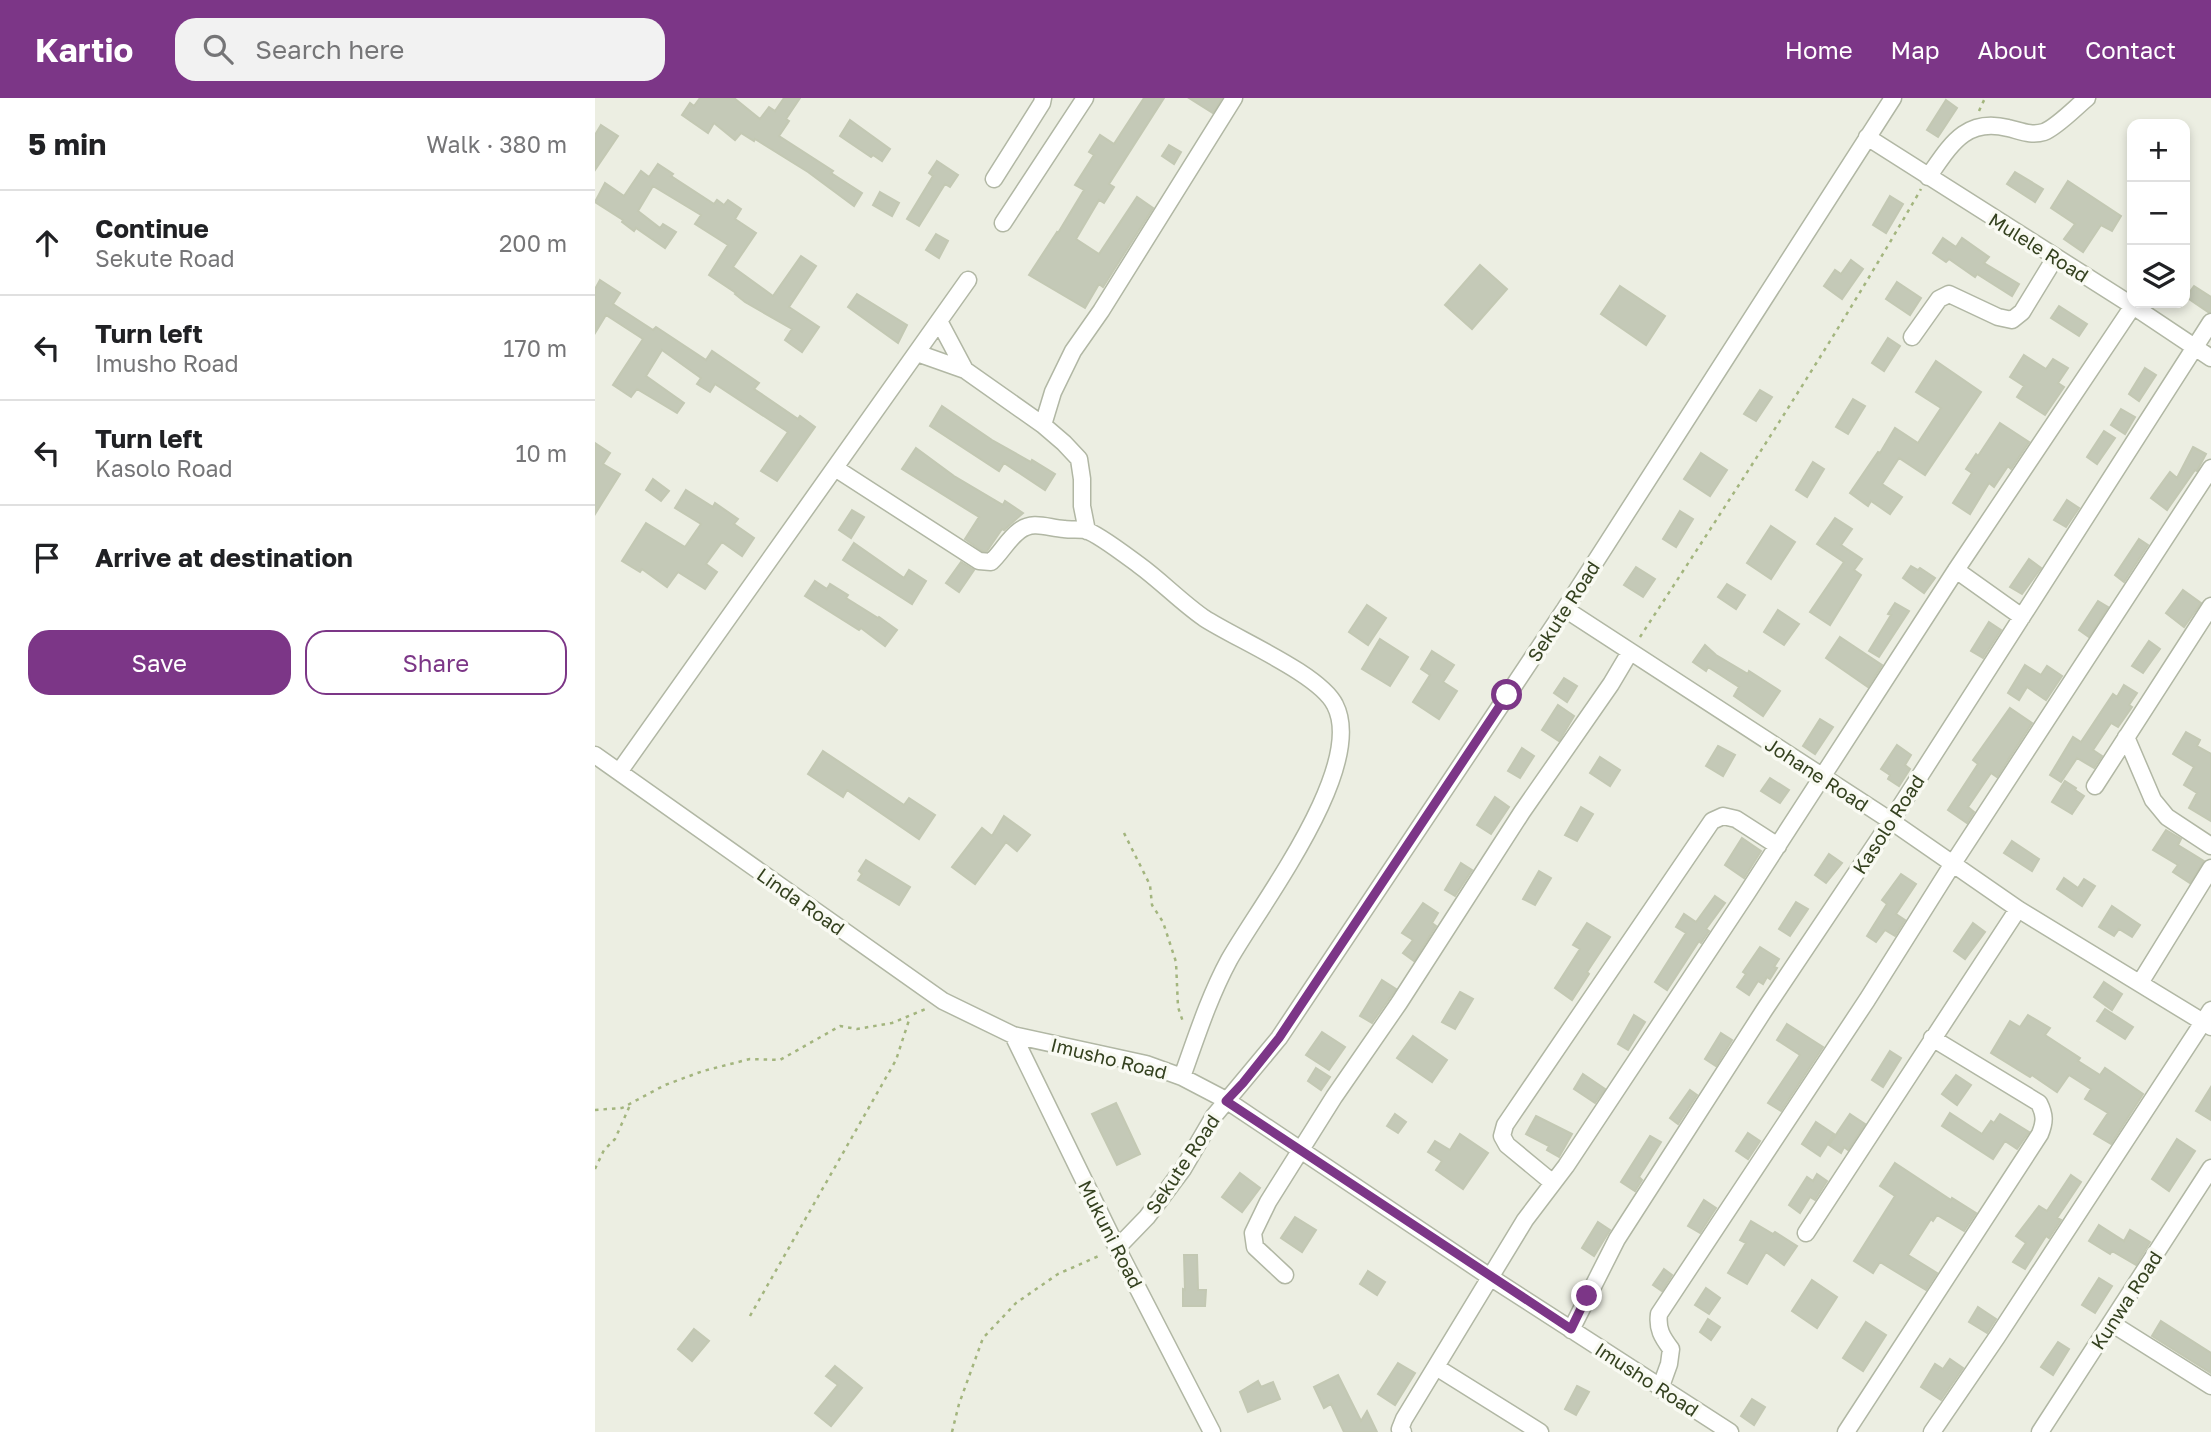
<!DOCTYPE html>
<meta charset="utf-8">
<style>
:root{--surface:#fff;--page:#f2f2f2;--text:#202124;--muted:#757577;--line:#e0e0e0;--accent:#7c3687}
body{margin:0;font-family:"Golos Text",sans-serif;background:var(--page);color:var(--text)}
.controls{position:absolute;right:21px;top:21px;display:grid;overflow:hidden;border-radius:14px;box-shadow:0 4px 10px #0003}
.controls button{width:63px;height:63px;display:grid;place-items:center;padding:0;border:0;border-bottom:2px solid var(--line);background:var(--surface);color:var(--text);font:35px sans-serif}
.stop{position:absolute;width:21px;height:21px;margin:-16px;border:5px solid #7c3687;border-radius:50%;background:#fff}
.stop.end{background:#7c3687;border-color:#fff;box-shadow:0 2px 7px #0008}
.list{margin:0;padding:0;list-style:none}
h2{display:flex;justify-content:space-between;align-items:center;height:91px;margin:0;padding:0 28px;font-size:30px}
h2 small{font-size:23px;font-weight:400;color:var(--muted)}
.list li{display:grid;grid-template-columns:46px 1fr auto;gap:21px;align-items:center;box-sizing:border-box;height:105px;padding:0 28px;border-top:2px solid var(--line)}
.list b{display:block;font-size:26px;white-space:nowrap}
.list p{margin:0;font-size:23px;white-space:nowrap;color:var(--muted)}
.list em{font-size:23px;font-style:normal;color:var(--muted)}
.actions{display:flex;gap:14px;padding:21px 28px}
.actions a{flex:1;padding:16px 0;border:2px solid var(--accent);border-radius:21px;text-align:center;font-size:24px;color:var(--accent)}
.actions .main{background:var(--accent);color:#fff}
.icon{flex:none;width:38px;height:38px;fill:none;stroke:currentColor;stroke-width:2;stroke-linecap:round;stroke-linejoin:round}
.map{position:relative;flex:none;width:1616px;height:1334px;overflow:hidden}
header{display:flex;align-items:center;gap:42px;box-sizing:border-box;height:98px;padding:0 35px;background:var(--accent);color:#fff}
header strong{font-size:33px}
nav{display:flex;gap:38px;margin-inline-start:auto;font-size:24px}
.search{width:490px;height:63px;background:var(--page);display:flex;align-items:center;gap:18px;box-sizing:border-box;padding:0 24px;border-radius:21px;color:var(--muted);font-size:26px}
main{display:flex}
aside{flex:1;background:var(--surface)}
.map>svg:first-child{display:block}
.building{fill:#c4c9b7;stroke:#c3c8b3;stroke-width:2}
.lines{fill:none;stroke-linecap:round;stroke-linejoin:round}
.street-casing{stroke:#b1b7a4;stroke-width:19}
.path{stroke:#a3b57e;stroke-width:2.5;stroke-dasharray:3.5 5;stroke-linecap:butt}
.street{stroke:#fff;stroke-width:16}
.route{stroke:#7c3687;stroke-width:9}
.labels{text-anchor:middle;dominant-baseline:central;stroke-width:7;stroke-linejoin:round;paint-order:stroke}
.street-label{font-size:19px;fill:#34411f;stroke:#f9faf3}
</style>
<header>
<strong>Kartio</strong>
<div class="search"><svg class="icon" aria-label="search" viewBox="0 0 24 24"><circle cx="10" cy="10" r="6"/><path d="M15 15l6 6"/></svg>Search here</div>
<nav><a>Home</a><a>Map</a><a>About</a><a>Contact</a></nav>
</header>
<main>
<aside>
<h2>5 min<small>Walk · 380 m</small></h2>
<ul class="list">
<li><svg class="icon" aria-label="ahead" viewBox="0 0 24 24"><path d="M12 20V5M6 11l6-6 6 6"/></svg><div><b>Continue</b><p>Sekute Road</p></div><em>200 m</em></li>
<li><svg class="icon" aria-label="left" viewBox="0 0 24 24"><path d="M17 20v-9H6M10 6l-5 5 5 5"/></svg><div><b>Turn left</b><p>Imusho Road</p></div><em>170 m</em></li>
<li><svg class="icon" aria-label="left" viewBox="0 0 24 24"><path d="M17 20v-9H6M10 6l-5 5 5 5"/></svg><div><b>Turn left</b><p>Kasolo Road</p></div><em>10 m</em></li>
<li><svg class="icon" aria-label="arrive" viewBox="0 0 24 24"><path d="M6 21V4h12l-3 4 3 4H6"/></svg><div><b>Arrive at destination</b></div></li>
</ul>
<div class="actions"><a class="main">Save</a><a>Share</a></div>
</aside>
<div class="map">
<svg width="1616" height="1334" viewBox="0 0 1616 1334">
<rect width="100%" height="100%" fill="#eceee2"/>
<path class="building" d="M105,0H139L165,21L174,9L180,13L189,0H205L191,21L194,23L184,38L238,73L236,75L267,95L259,108L213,74L160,41L159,43L146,35L140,42L119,25L113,35L87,17L95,5L99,8Z
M549,0H569L514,86L519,89L509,105L504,102L481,141L504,156L542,99L558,110L508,189L504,186L490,210L434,177L462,134L463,135L489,92L480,87L499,57L494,54L505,37L519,46Z
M594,0H627L618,15Z
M1351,2L1362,10L1343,39L1332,32Z
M255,22L295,51L287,63L278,57L276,59L245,38Z
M6,27L23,38L0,72V37Z
M574,47L586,54L579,66L567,58Z
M342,63L363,77L355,89L350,86L324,128L312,121L338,78L334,75Z
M63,66L78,76L76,78L119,106L122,102L129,107L133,102L146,111L140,121L161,135L138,169L178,198L206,158L221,168L194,209L224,229L207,254L190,242L197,231L150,204L140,196L141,195L114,177L133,147L100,126L106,117L58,88L43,113L65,130L68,126L81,134L70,150L41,130L39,133L27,124L28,122L0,104L10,85L29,98L46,73L54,79Z
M1420,74L1448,91L1440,104L1412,86Z
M1473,83L1526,118L1517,133L1506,127L1488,154L1469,141L1480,126L1456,110Z
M285,94L304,105L297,118L278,107Z
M1295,98L1308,106L1291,135L1278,127Z
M341,136L353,143L344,160L331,152Z
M1348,140L1361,149L1367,140L1394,159L1389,165L1424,186L1417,198L1382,176L1380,179L1354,161L1351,164L1338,155Z
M1256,162L1268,171L1247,201L1229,188L1240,172L1246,176Z
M885,167L912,191L877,231L850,207Z
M5,182L25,195L18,206L58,232L61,229L111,262L117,253L164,285L159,291L203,321L205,318L220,329L182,383L166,373L193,334L120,286L115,294L102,286L106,280L67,252L51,278L89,305L82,315L42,291L36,299L18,287L48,241L11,217L0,235V191Z
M1302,184L1326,200L1315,217L1291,201Z
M1025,188L1070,218L1051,247L1006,216Z
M1599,188L1616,199V214H1613L1591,199Z
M262,196L312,227L303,245L253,209Z
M1464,208L1492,226L1484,238L1456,220Z
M1293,240L1305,248L1289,273L1277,265Z
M1429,257L1451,271L1458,261L1473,270L1463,285L1469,289L1450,317L1422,299L1429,288L1415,279Z
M1341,263L1386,294L1330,377L1304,360L1287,386L1307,399L1295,416L1276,403L1273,408L1255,395L1283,354L1285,355L1300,330L1323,345L1346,310L1321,294Z
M1550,270L1561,277L1544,303L1534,296Z
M1165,292L1177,299L1161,323L1149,316Z
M1258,301L1270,308L1253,336L1241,329Z
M347,308L397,342L436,364L437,362L460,376L450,392L409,365L404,373L335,328Z
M1526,311L1540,319L1530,336L1516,327Z
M1405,325L1434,344L1416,371L1413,368L1399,389L1394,385L1375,416L1358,405L1377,375L1371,371L1381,356L1383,358Z
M1509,333L1520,340L1502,366L1492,359Z
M0,345L15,355L8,366L25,376L0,416Z
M1598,349L1611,356L1602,373L1600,372L1572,412L1556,400L1575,374L1582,380Z
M321,350L359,378L408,407L410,403L428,415L409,432L407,431L392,453H387L370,441L384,419L307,371Z
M1106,355L1132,372L1115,398L1089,381Z
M1218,364L1229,371L1212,399L1201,392Z
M58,381L74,393L66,403L51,392Z
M91,392L118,409L120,405L143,421L139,426L159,440L147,458L127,444L111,466L122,474L110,491L83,474L72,489L47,471L45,474L27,463L51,425L90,449L106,426L80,410Z
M1472,402L1484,410L1471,429L1459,422Z
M257,412L269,419L256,440L244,432Z
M1085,413L1098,421L1081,449L1068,441Z
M1240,420L1257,431L1246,447L1267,461L1259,472L1266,477L1235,527L1215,514L1249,464L1222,446Z
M1176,428L1200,444L1176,481L1152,465Z
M1544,441L1553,447L1529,484L1520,477Z
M259,445L309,480L314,472L331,483L317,506L248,462Z
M1434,461L1446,470L1427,496L1415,489Z
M366,464L379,472L364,494L351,485Z
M1316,468L1323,472L1325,470L1340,480L1329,495L1308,480Z
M1041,469L1060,481L1048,499L1029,487Z
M220,483L232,491L235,486L253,497L251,500L283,520L284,519L302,532L290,548L266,530L264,532L210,498Z
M1132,486L1150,497L1141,511L1123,499Z
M1588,492L1606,505L1589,529L1571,515Z
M1503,503L1513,509L1494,539L1484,532Z
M1300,505L1314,513L1284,559L1274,553L1296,517L1293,516Z
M772,507L791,520L773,547L754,534Z
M1183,512L1204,526L1189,547L1169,534Z
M1394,524L1406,532L1388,560L1376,553Z
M1245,539L1287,567L1273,589L1231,560Z
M785,541L813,559L795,588L767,571Z
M1554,543L1565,551L1548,575L1537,568Z
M1110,547L1121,557L1153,576L1154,573L1185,593L1168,618L1139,598L1144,589L1113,569L1111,573L1098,564Z
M837,553L859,567L848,584L862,593L844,621L818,604L835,577L826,571Z
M1430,567L1446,577L1452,568L1467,578L1451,602L1432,589L1424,602L1413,595Z
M969,580L982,588L972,604L959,595Z
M1529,587L1542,595L1534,607L1537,609L1523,629L1516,625L1498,652L1507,658L1499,670L1482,660L1466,684L1455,677L1478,639L1486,644L1518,596L1522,599Z
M963,607L979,618L964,643L947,632Z
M1415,610L1437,625L1402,679L1396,675L1373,709L1379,714L1372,725L1353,712L1383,666L1378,662Z
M1225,621L1238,629L1220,656L1208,648Z
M1591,634L1605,642L1602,648L1616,656V723L1594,710L1602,695L1589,687L1599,669L1578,656Z
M1302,647L1316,657L1310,667L1315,671L1304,688L1293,681L1295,677L1286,671Z
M1123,648L1140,657L1128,678L1111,668Z
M927,650L939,658L925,680L913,673Z
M228,653L309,707L314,700L340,717L324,741L252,692L248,699L213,676Z
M1005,659L1025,672L1015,688L995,675Z
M1175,680L1194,692L1185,705L1166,693Z
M1470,683L1481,690L1480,692L1489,698L1477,716L1457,704Z
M900,699L914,709L896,736L882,727Z
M986,709L998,716L982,743L970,737Z
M409,718L435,737L422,753L411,744L380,786L357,769L387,730L397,738Z
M1571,732L1586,741L1583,747L1609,763L1595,785L1578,774L1583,767L1558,752Z
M1147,740L1166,753L1149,780L1130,767Z
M1417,743L1444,761L1437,773L1409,755Z
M1234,756L1247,765L1231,785L1220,777Z
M271,762L315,789L304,807L263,782L267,776L264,773Z
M866,765L877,772L860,798L850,792Z
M944,773L956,780L940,807L928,801Z
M1306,776L1321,786L1301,816L1310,822L1300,838L1290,832L1281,844L1272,838L1292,806L1287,802Z
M1469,780L1483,790L1489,781L1500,788L1487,808L1462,791Z
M1120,798L1130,805L1111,831L1114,833L1106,845L1104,843L1072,892L1060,884L1091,835L1081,829L1089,816L1101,824Z
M1201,804L1213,811L1195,838L1184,831Z
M828,805L843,815L837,825L841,828L819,863L808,855L818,842L807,835Z
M1517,808L1545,827L1537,839L1524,831L1519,838L1504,829Z
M992,825L1015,839L992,874L994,876L977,902L960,890L985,851L978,847Z
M1378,825L1390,834L1370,861L1359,853Z
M1165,849L1184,861L1179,869L1182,870L1175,881L1172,879L1168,886L1163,883L1154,897L1142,889L1151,876L1148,874Z
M787,882L801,891L777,925L765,918Z
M1509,884L1527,896L1517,912L1499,899Z
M865,894L878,901L860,931L847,924Z
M1510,911L1538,929L1530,941L1502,923Z
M1039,917L1050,924L1033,952L1023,946Z
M1433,917L1455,930L1450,937L1485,960L1483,963L1505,977L1510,970L1548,996L1516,1046L1499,1036L1513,1015L1490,1001L1496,991L1474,977L1462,994L1437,977L1435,979L1396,955L1415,923L1425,929Z
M1192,926L1228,949L1186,1013L1173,1005L1205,957L1182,942Z
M727,934L750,949L734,972L711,957Z
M1126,935L1137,942L1121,968L1110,961Z
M818,938L852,962L837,984L802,960Z
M1295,953L1306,960L1288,989L1277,982Z
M721,970L735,979L726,992L713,983Z
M988,976L1010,991L1000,1005L979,991Z
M1361,977L1376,987L1362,1007L1347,996Z
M1616,989V1022L1601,1013Z
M1095,992L1102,997L1083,1026L1075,1020Z
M521,1005L545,1056L522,1067L497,1016Z
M1355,1015L1387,1036L1396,1023L1399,1025L1405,1016L1434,1034L1422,1051L1410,1043L1398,1061L1347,1028Z
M800,1016L811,1024L803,1035L792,1028Z
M1255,1016L1270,1026L1253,1052L1249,1049L1246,1055L1234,1047Z
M941,1018L977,1036L964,1059L952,1052L954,1048L931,1036Z
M1221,1024L1239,1036L1225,1058L1207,1046Z
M1153,1035L1165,1043L1153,1061L1141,1053Z
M865,1036L893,1055L868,1091L841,1072L847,1063L833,1054L840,1043L855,1052Z
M1055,1038L1066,1044L1044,1079L1047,1082L1040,1093L1026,1084Z
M1582,1041L1600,1053L1574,1093L1557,1081Z
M1300,1065L1356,1102L1357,1100L1381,1115L1369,1133L1342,1117L1338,1123L1336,1121L1313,1157L1342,1175L1331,1192L1285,1164L1278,1175L1259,1163L1300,1098L1285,1088Z
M645,1075L665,1090L647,1114L627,1099Z
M1222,1076L1232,1083L1220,1102L1215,1099L1205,1115L1194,1107L1212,1079L1218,1083Z
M1476,1077L1486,1084L1462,1120L1466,1122L1454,1140L1451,1138L1430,1171L1418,1164L1431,1145L1421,1138L1444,1108L1452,1113Z
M1109,1102L1121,1110L1105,1135L1093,1128Z
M700,1119L721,1132L707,1154L686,1140Z
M1156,1123L1178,1136L1180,1134L1202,1148L1189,1167L1171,1154L1152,1186L1133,1175L1151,1145L1145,1142Z
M1003,1124L1015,1132L999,1158L987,1150Z
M1504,1127L1529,1143L1535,1132L1555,1144L1541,1167L1517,1153L1515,1156L1494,1143Z
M589,1157H602L603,1192H611L610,1208H588V1191L590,1192Z
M1069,1171L1077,1177L1067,1193L1058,1187Z
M773,1173L790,1184L782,1197L765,1186Z
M1504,1180L1517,1188L1500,1215L1487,1207Z
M1217,1182L1242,1199L1222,1230L1197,1213Z
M1111,1190L1125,1200L1114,1216L1100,1207Z
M1383,1209L1401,1221L1392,1235L1374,1224Z
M1113,1221L1125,1229L1116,1242L1105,1234Z
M1566,1223L1616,1255V1275L1557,1238Z
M1271,1224L1291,1237L1268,1273L1248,1260Z
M99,1231L114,1243L97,1263L83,1251Z
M1463,1244L1474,1251L1458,1277L1446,1269Z
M1355,1261L1368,1270L1346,1302L1326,1289L1340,1266L1348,1271Z
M803,1265L820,1275L800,1307L783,1296Z
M240,1268L267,1290L236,1328L220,1315L243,1287L231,1278Z
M743,1277L766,1323L772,1313L782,1334H749L736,1306L729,1310L719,1289Z
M663,1283L666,1289L678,1284L685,1301L653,1314L645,1294Z
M982,1288L994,1294L981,1317L970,1311Z
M1157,1301L1170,1309L1159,1327L1146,1318Z"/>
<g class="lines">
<defs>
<path id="street" d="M1272,39L1538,208L1616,260
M1333,79C1355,48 1370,19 1413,30C1426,33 1436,38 1449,34C1462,29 1481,9 1492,0
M399,81L447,5L448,0
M408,125L490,0
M344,223L370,272
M1317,239L1344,201L1354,196L1403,219L1417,222L1427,214L1460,160
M322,255L370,272L448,327L469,345L484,361L487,381V408L492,433
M448,327L458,294L478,253L506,213L639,0
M240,370L384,463L396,464C406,455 413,441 424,433C438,422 453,430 469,431C476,432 484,431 490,432C502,435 533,459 544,467C566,483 586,504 609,520C641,541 725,576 740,607C772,669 665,807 634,862C614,899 601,940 587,979
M1361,472L1427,519
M970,511L1296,723L1423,811L1616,929
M1531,639L1558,702L1572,719L1616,748
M0,657L348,903L418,937L551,966L587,979L631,1002L895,1179L1135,1334
M24,674L373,182
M1500,688L1616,508
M1545,885L1616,770
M418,937L522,1150L617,1334
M958,1085L912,1047L907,1038L910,1027L1117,723L1128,718L1141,721L1183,748
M1211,1135L1423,811
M522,1150L552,1119L588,1071L619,1018L684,940L970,511L1298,0
M690,1177L660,1149L658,1135L673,1104L739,999L804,905L927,714L1016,586L1035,554
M1516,1225L1616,1288
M976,1232L1022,1141L1170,911L1296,723L1616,224
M841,1269L945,1334
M1065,1291L1074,1266L1076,1251C1067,1239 1062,1231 1064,1216L1272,902L1357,767L1616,370
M808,1334L805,1331L809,1321L930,1122L971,1068L1152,795L1361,472L1538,208
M1251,1334L1445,1036C1450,1024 1450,1017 1444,1005L1337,940
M1337,1334L1402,1239L1616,912
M1445,1334L1616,1070"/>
</defs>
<use href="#street" class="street-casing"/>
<path class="path" d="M1384,13L1390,0
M1045,539C1141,392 1238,244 1326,91
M529,735L555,787L557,807L568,824L581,864L583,909L588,924
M0,1012L27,1010L70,987L108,973L155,961L185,962L245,928L262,931L297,925L333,910
M0,1071L9,1052L20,1041L36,1005
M155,1218L301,962L315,919
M357,1334L364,1306L388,1240L421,1205L463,1176L506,1157"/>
<use href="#street" class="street"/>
</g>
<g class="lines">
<path class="route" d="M912,597L684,940L648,985L631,1003L976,1231L992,1198"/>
</g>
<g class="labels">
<g class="street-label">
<text transform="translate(1444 149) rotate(32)">Mulele Road</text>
<text transform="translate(968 513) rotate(-57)">Sekute Road</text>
<text transform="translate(1222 676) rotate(33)">Johane Road</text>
<text transform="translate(1293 726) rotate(-57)">Kasolo Road</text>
<text transform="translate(206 803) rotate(35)">Linda Road</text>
<text transform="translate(514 960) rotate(14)">Imusho Road</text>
<text transform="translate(587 1066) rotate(-56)">Sekute Road</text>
<text transform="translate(516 1136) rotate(63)">Mukuni Road</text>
<text transform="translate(1531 1202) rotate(-57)">Kunwa Road</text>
<text transform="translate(1052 1281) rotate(33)">Imusho Road</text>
</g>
</g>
</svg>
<div class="controls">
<button>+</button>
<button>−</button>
<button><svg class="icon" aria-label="layers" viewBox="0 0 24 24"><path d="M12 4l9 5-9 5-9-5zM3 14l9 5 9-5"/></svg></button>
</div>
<div class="stop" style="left:912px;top:597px"></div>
<div class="stop end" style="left:992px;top:1198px"></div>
</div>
</main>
